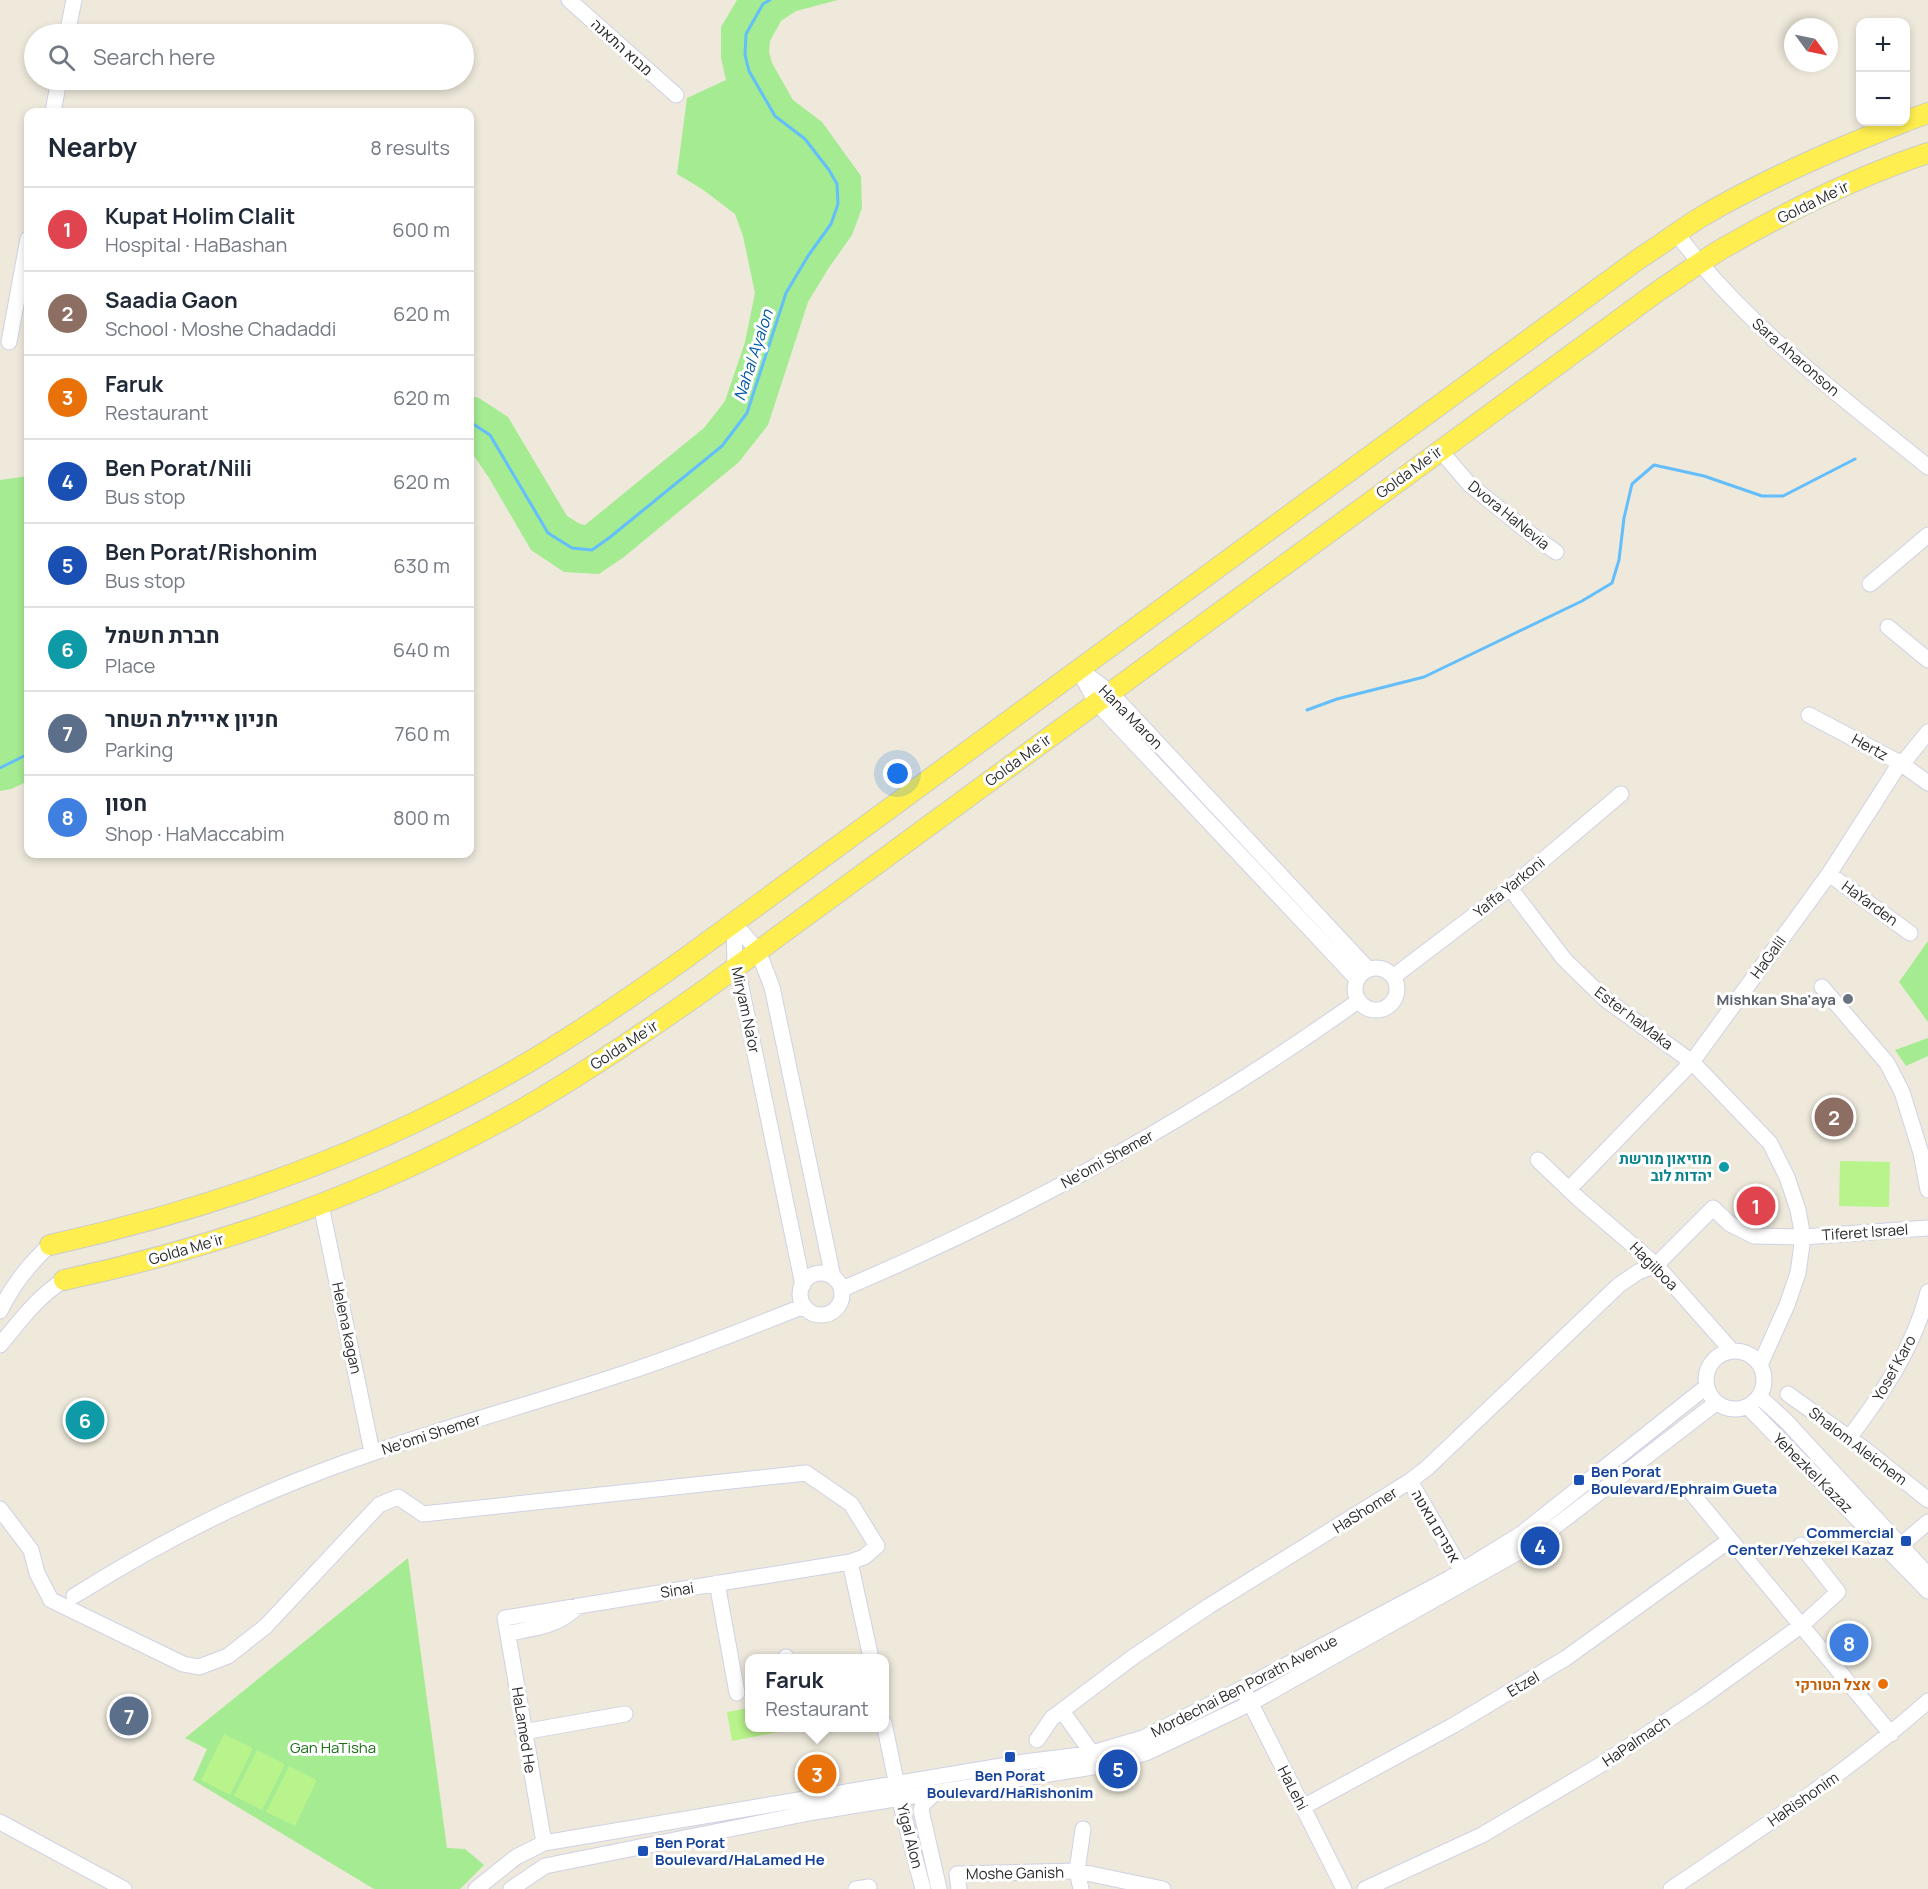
<!DOCTYPE html>
<meta charset="utf-8">
<style>
:root{--surface:#fff;--page:#f6f6f7;--text:#1f2937;--muted:#747a83;--line:#e0e1e3;--accent:#3741ff}
body{margin:0;font-family:Manrope,Heebo,sans-serif;background:var(--page);color:var(--text)}
.controls{position:absolute;right:18px;top:18px;display:grid;overflow:hidden;border-radius:12px;box-shadow:0 3px 9px #0003}
.controls button{width:54px;height:54px;display:grid;place-items:center;padding:0;border:0;border-bottom:2px solid var(--line);background:var(--surface);color:var(--text);font:30px sans-serif}
.compass{position:absolute;left:1784px;top:18px;width:54px;height:54px;border-radius:50%;background:var(--surface);box-shadow:0 3px 9px #0003;rotate:123deg}
.you{position:absolute;left:898px;top:774px;width:21px;height:21px;margin:-15px;border:4px solid #fff;border-radius:50%;background:#1a73e8;box-shadow:0 0 0 9px #1a73e833}
.badge{display:grid;place-items:center;width:39px;height:39px;border-radius:50%;background:var(--accent);color:#fff;font-size:20px;font-weight:700}
.pin{position:absolute;translate:-50% -50%;border:3px solid #fff;box-shadow:0 2px 6px #0006}
.popup{position:absolute;left:745px;top:1654px;width:144px;height:78px;box-sizing:border-box;display:grid;place-content:center;border-radius:12px;background:var(--surface);filter:drop-shadow(0 2px 4px #0005);font-size:20px;white-space:nowrap;color:var(--muted)}
.popup b{font-size:22px;color:var(--text)}
.popup::after{content:'';position:absolute;left:50%;top:100%;margin-left:-12px;border:12px solid transparent;border-top-color:var(--surface)}
.list{margin:0;padding:0;list-style:none}
h2{display:flex;justify-content:space-between;align-items:center;height:78px;margin:0;padding:0 24px;font-size:26px}
h2 small{font-size:20px;font-weight:400;color:var(--muted)}
.list li{display:grid;grid-template-columns:39px 1fr auto;gap:18px;align-items:center;box-sizing:border-box;height:84px;padding:0 24px;border-top:2px solid var(--line)}
.list b{display:block;font-size:22px;white-space:nowrap}
.list p{margin:0;font-size:20px;white-space:nowrap;color:var(--muted)}
.list em{font-size:20px;font-style:normal;color:var(--muted)}
.icon{flex:none;width:33px;height:33px;fill:none;stroke:currentColor;stroke-width:2;stroke-linecap:round;stroke-linejoin:round}
.map{position:relative;flex:none;width:1928px;height:1889px;overflow:hidden}
.search{position:absolute;background:var(--surface);box-shadow:0 3px 9px #0003;left:24px;top:24px;width:450px;height:66px;display:flex;align-items:center;gap:15px;box-sizing:border-box;padding:0 21px;border-radius:33px;color:var(--muted);font-size:22px}
.panel{position:absolute;background:var(--surface);box-shadow:0 3px 9px #0003;left:24px;top:108px;width:450px;height:750px;border-radius:12px}
.map>svg:first-child{display:block}
.green{fill:#a4eb92}
.pitch{fill:#b9f38c}
.lines{fill:none;stroke-linecap:round;stroke-linejoin:round}
.stream{stroke:#63befb;stroke-width:3}
.minor-casing{stroke:#d0d1e5;stroke-width:17}
.major-casing{stroke:#ccc;stroke-width:22}
.minor{stroke:#fff;stroke-width:15}
.major{stroke:#ffee4f;stroke-width:20}
.worship-dot{fill:#6b7280;stroke:#fff;stroke-width:2}
.culture-dot{fill:#0f9aa8;stroke:#fff;stroke-width:2}
.transit-dot{fill:#1a4fb4;stroke:#fff;stroke-width:2}
.food-dot{fill:#e8710a;stroke:#fff;stroke-width:2}
.labels{text-anchor:middle;dominant-baseline:central;stroke-width:6;stroke-linejoin:round;paint-order:stroke}
.street-label{font-size:15px;fill:#2b2b2b;stroke:#fff}
.worship-label{font-size:15px;font-weight:bold;fill:#5b616d;stroke:#fff;text-anchor:end}
.culture-label{font-size:15px;font-weight:bold;fill:#0d838f;stroke:#fff;text-anchor:end}
.transit-label{font-size:15px;font-weight:bold;fill:#164399;stroke:#fff;text-anchor:start}
.food-label{font-size:15px;font-weight:bold;fill:#c56008;stroke:#fff;text-anchor:end}
.park-label{font-size:15px;fill:#197012;stroke:#fff}
.water-label{font-size:16px;font-style:italic;fill:#0058a9;stroke:#fff}
</style>
<div class="map">
<svg width="1928" height="1889" viewBox="0 0 1928 1889">
<rect width="100%" height="100%" fill="#eee9db"/>
<path class="green" d="M737,0H838L796,11L781,21L770,41L769,52L772,63L793,100L822,122L861,176L862,208L852,235L828,269L808,302L768,425L739,462L624,557L599,574L564,572L531,550L489,478L470,450V396L479,398L508,417L567,516L580,524L585,525L704,428L725,401L745,342L755,293L743,236L735,214L702,189L677,174L687,98L726,80L721,58V27Z
M28,476V781L11,789L0,791V480Z
M1928,941V1022L1899,982Z
M1928,1038V1056L1906,1066L1895,1050Z
M408,1558L447,1848L465,1849L484,1865L460,1889H374L193,1780L207,1749L185,1738Z"/>
<path class="pitch" d="M1840,1161L1890,1162L1889,1207L1839,1206Z
M749,1708L750,1728H778L779,1732L732,1741L727,1712Z
M224,1734L253,1748L230,1795L201,1780Z
M257,1750L285,1764L262,1810L234,1796Z
M289,1766L317,1780L295,1826L266,1812Z"/>
<g class="lines">
<path class="stream" d="M470,422L490,435L548,533L572,548L592,550L609,538L722,446L747,413L786,293L808,256L831,224L838,204L837,184L829,170L805,139L775,116L749,71L745,55L746,34L763,4L770,0
M1307,710L1337,699L1424,677L1582,601L1612,583L1619,560L1624,518L1632,484L1654,465L1704,476L1762,496H1783L1855,459
M0,768L28,754"/>
<defs>
<path id="minor" d="M569,0L676,95
M67,34L74,0
M53,112L59,80
M1677,234C1746,326 1839,395 1928,467
M9,342L28,239
M1440,450L1469,484L1532,535L1556,552
M1870,584L1928,535
M1888,627L1928,660
M1078,669L1096,702L1357,979
M1083,672L1110,692L1368,969
M1809,715L1900,763L1928,783
M1829,874L1910,933
M1510,888L1564,959L1605,999L1692,1062L1770,1143L1787,1177L1798,1210L1803,1237L1798,1273L1787,1305L1760,1365
M734,923L758,951L772,987L833,1277
M734,923L735,967L739,977L803,1285
M1355 989a21 21 0 1 1 42 0a21 21 0 1 1-42 0Z
M1393,977L1510,888L1621,794
M1822,987L1887,1063L1902,1092L1921,1153L1928,1190
M1538,1160L1580,1200L1656,1265L1732,1351
M1569,1189L1692,1062L1829,874L1900,763L1907,758L1928,732
M321,1205L372,1452
M800 1294a21 21 0 1 1 42 0a21 21 0 1 1-42 0Z
M842,1289C1024,1212 1197,1116 1358,1001
M0,1311C12,1286 29,1264 50,1245
M0,1345C20,1321 37,1297 64,1280
M1706 1380a29 29 0 1 1 58 0a29 29 0 1 1-58 0Z
M1788,1394L1866,1450L1928,1500
M1760,1397L1786,1421L1928,1575
M1748,1407L1928,1591
M1849,1438C1883,1393 1914,1347 1928,1292
M1410,1481L1462,1571
M1690,1491L1891,1734
M0,1509L31,1550L37,1573L51,1600L183,1664L199,1667L228,1656L266,1626L379,1505L398,1497L423,1514L806,1473L851,1504L877,1546L864,1557L850,1562L505,1618L544,1843
M1901,1545L1928,1522
M850,1562L871,1658
M717,1583L737,1693
M74,1596C146,1551 220,1511 299,1480C404,1438 514,1410 622,1374C683,1354 744,1330 804,1306
M509,1633C535,1628 559,1626 578,1606
M786,1657L787,1658
M1247,1696L1344,1889
M1062,1711L1092,1753
M884,1723L901,1805L923,1889
M523,1732L625,1714
M1037,1740L1052,1718L1133,1657L1209,1606L1410,1481L1427,1468L1619,1285L1638,1272L1656,1265L1713,1208L1730,1224L1754,1236L1803,1237L1928,1228
M935,1793L923,1804L921,1810L939,1889
M1303,1807L1454,1725L1566,1658L1730,1540
M0,1822L124,1889
M476,1889L516,1857L544,1843L1024,1762L1089,1754L1143,1738L1243,1688L1450,1578L1521,1534L1706,1387
M511,1889L545,1866L814,1812L1105,1765L1148,1752L1251,1703L1531,1545L1716,1403
M856,1889L869,1887
M959,1889L957,1874L1077,1871L1163,1889
M1081,1889L1077,1871L1083,1829
M1365,1889L1482,1835L1602,1764L1701,1698L1802,1625L1838,1592L1801,1545
M1671,1889C1759,1830 1848,1772 1928,1701"/>
<path id="major" d="M1906,121L1928,113
M50,1245C207,1210 360,1157 501,1078C566,1042 627,1000 687,957L1640,258C1661,245 1680,230 1701,217C1765,179 1835,149 1904,122
M64,1280C222,1246 377,1191 519,1111C585,1073 647,1031 709,987L1661,289C1683,275 1704,259 1727,246C1790,210 1859,176 1928,153"/>
</defs>
<use href="#minor" class="minor-casing"/>
<use href="#major" class="major-casing"/>
<use href="#minor" class="minor"/>
<use href="#major" class="major"/>
</g>
<circle class="worship-dot" cx="1848" cy="999" r="6"/>
<circle class="culture-dot" cx="1724" cy="1167" r="6"/>
<g class="transit-dot">
<rect x="1573" y="1474" width="12" height="12" rx="3"/>
<rect x="1900" y="1535" width="12" height="12" rx="3"/>
<rect x="1004" y="1751" width="12" height="12" rx="3"/>
<rect x="637" y="1845" width="12" height="12" rx="3"/>
</g>
<circle class="food-dot" cx="1883" cy="1684" r="6"/>
<g class="labels">
<g class="street-label">
<text transform="translate(622 47) rotate(42)">מבוא התאנה</text>
<text transform="translate(1813 202) rotate(-26)">Golda Me'ir</text>
<text transform="translate(1796 357) rotate(41)">Sara Aharonson</text>
<text transform="translate(1409 472) rotate(-36)">Golda Me'ir</text>
<text transform="translate(1509 515) rotate(39)">Dvora HaNevia</text>
<text transform="translate(1131 717) rotate(45)">Hana Maron</text>
<text transform="translate(1870 747) rotate(29)">Hertz</text>
<text transform="translate(1018 760) rotate(-36)">Golda Me'ir</text>
<text transform="translate(1509 887) rotate(-39)">Yaffa Yarkoni</text>
<text transform="translate(1870 903) rotate(36)">HaYarden</text>
<text transform="translate(1768 957) rotate(-54)">HaGalil</text>
<text transform="translate(746 1010) rotate(78)">Miryam Na'or</text>
<text transform="translate(1634 1018) rotate(37)">Ester haMaka</text>
<text transform="translate(624 1045) rotate(-33)">Golda Me'ir</text>
<text transform="translate(1107 1159) rotate(-29)">Ne'omi Shemer</text>
<text transform="translate(1865 1232) rotate(-4)">Tiferet Israel</text>
<text transform="translate(186 1249) rotate(-16)">Golda Me'ir</text>
<text transform="translate(1654 1266) rotate(45)">Hagilboa</text>
<text transform="translate(347 1328) rotate(78)">Helena kagan</text>
<text transform="translate(1894 1368) rotate(-61)">Yosef Karo</text>
<text transform="translate(431 1434) rotate(-18)">Ne'omi Shemer</text>
<text transform="translate(1858 1446) rotate(37)">Shalom Aleichem</text>
<text transform="translate(1813 1473) rotate(45)">Yehezkel Kazaz</text>
<text transform="translate(1365 1510) rotate(-32)">HaShomer</text>
<text transform="translate(1436 1526) rotate(60)">אפרים גואטה</text>
<text transform="translate(677 1590) rotate(-9)">Sinai</text>
<text transform="translate(1523 1684) rotate(-31)">Etzel</text>
<text transform="translate(1244 1686) rotate(-27)">Mordechai Ben Porath Avenue</text>
<text transform="translate(524 1730) rotate(81)">HaLamed He</text>
<text transform="translate(1636 1741) rotate(-34)">HaPalmach</text>
<text transform="translate(1293 1788) rotate(63)">HaLehi</text>
<text transform="translate(1803 1799) rotate(-35)">HaRishonim</text>
<text transform="translate(910 1836) rotate(76)">Yigal Alon</text>
<text transform="translate(1015 1873) rotate(-1)">Moshe Ganish</text>
</g>
<g class="worship-label">
<text x="1836" y="999">Mishkan Sha'aya</text>
</g>
<g class="culture-label">
<text x="1712" y="1158">מוזיאון מורשת<tspan x="1712" dy="17">יהדות לוב</tspan></text>
</g>
<g class="transit-label">
<text x="1591" y="1471">Ben Porat<tspan x="1591" dy="17">Boulevard/Ephraim Gueta</tspan></text>
<text x="1894" y="1532" text-anchor="end">Commercial<tspan x="1894" dy="17">Center/Yehzekel Kazaz</tspan></text>
<text x="1010" y="1775" text-anchor="middle">Ben Porat<tspan x="1010" dy="17">Boulevard/HaRishonim</tspan></text>
<text x="655" y="1842">Ben Porat<tspan x="655" dy="17">Boulevard/HaLamed He</tspan></text>
</g>
<g class="food-label">
<text x="1871" y="1684">אצל הטורקי</text>
</g>
<g class="park-label">
<text x="333" y="1747">Gan HaTisha</text>
</g>
<g class="water-label">
<text transform="translate(753 355) rotate(-72)">Nahal Ayalon</text>
</g>
</g>
</svg>
<div class="controls">
<button>+</button>
<button>−</button>
</div>
<svg class="compass" viewBox="-18 -18 36 36"><path d="M0-13l5 13h-10z" fill="#e53935"/><path d="M0 13l5-13h-10z" fill="#747a83"/></svg>
<div class="you"></div>
<div class="pin badge" style="left:1756px;top:1206px;background:#e0444e">1</div>
<div class="pin badge" style="left:1834px;top:1117px;background:#8d6e63">2</div>
<div class="pin badge" style="left:817px;top:1774px;background:#e8710a">3</div>
<div class="popup"><b>Faruk</b>Restaurant</div>
<div class="pin badge" style="left:1540px;top:1546px;background:#1a4fb4">4</div>
<div class="pin badge" style="left:1118px;top:1769px;background:#1a4fb4">5</div>
<div class="pin badge" style="left:85px;top:1420px;background:#0f9aa8">6</div>
<div class="pin badge" style="left:129px;top:1716px;background:#5c6f8a">7</div>
<div class="pin badge" style="left:1849px;top:1643px;background:#3f7fe0">8</div>
<div class="search"><svg class="icon" aria-label="search" viewBox="0 0 24 24"><circle cx="10" cy="10" r="6"/><path d="M15 15l6 6"/></svg>Search here</div>
<section class="panel">
<h2>Nearby<small>8 results</small></h2>
<ul class="list">
<li><span class="badge" style="background:#e0444e">1</span><div><b>Kupat Holim Clalit</b><p>Hospital · HaBashan</p></div><em>600 m</em></li>
<li><span class="badge" style="background:#8d6e63">2</span><div><b>Saadia Gaon</b><p>School · Moshe Chadaddi</p></div><em>620 m</em></li>
<li><span class="badge" style="background:#e8710a">3</span><div><b>Faruk</b><p>Restaurant</p></div><em>620 m</em></li>
<li><span class="badge" style="background:#1a4fb4">4</span><div><b>Ben Porat/Nili</b><p>Bus stop</p></div><em>620 m</em></li>
<li><span class="badge" style="background:#1a4fb4">5</span><div><b>Ben Porat/Rishonim</b><p>Bus stop</p></div><em>630 m</em></li>
<li><span class="badge" style="background:#0f9aa8">6</span><div><b>חברת חשמל</b><p>Place</p></div><em>640 m</em></li>
<li><span class="badge" style="background:#5c6f8a">7</span><div><b>חניון אייילת השחר</b><p>Parking</p></div><em>760 m</em></li>
<li><span class="badge" style="background:#3f7fe0">8</span><div><b>חסון</b><p>Shop · HaMaccabim</p></div><em>800 m</em></li>
</ul>
</section>
</div>
